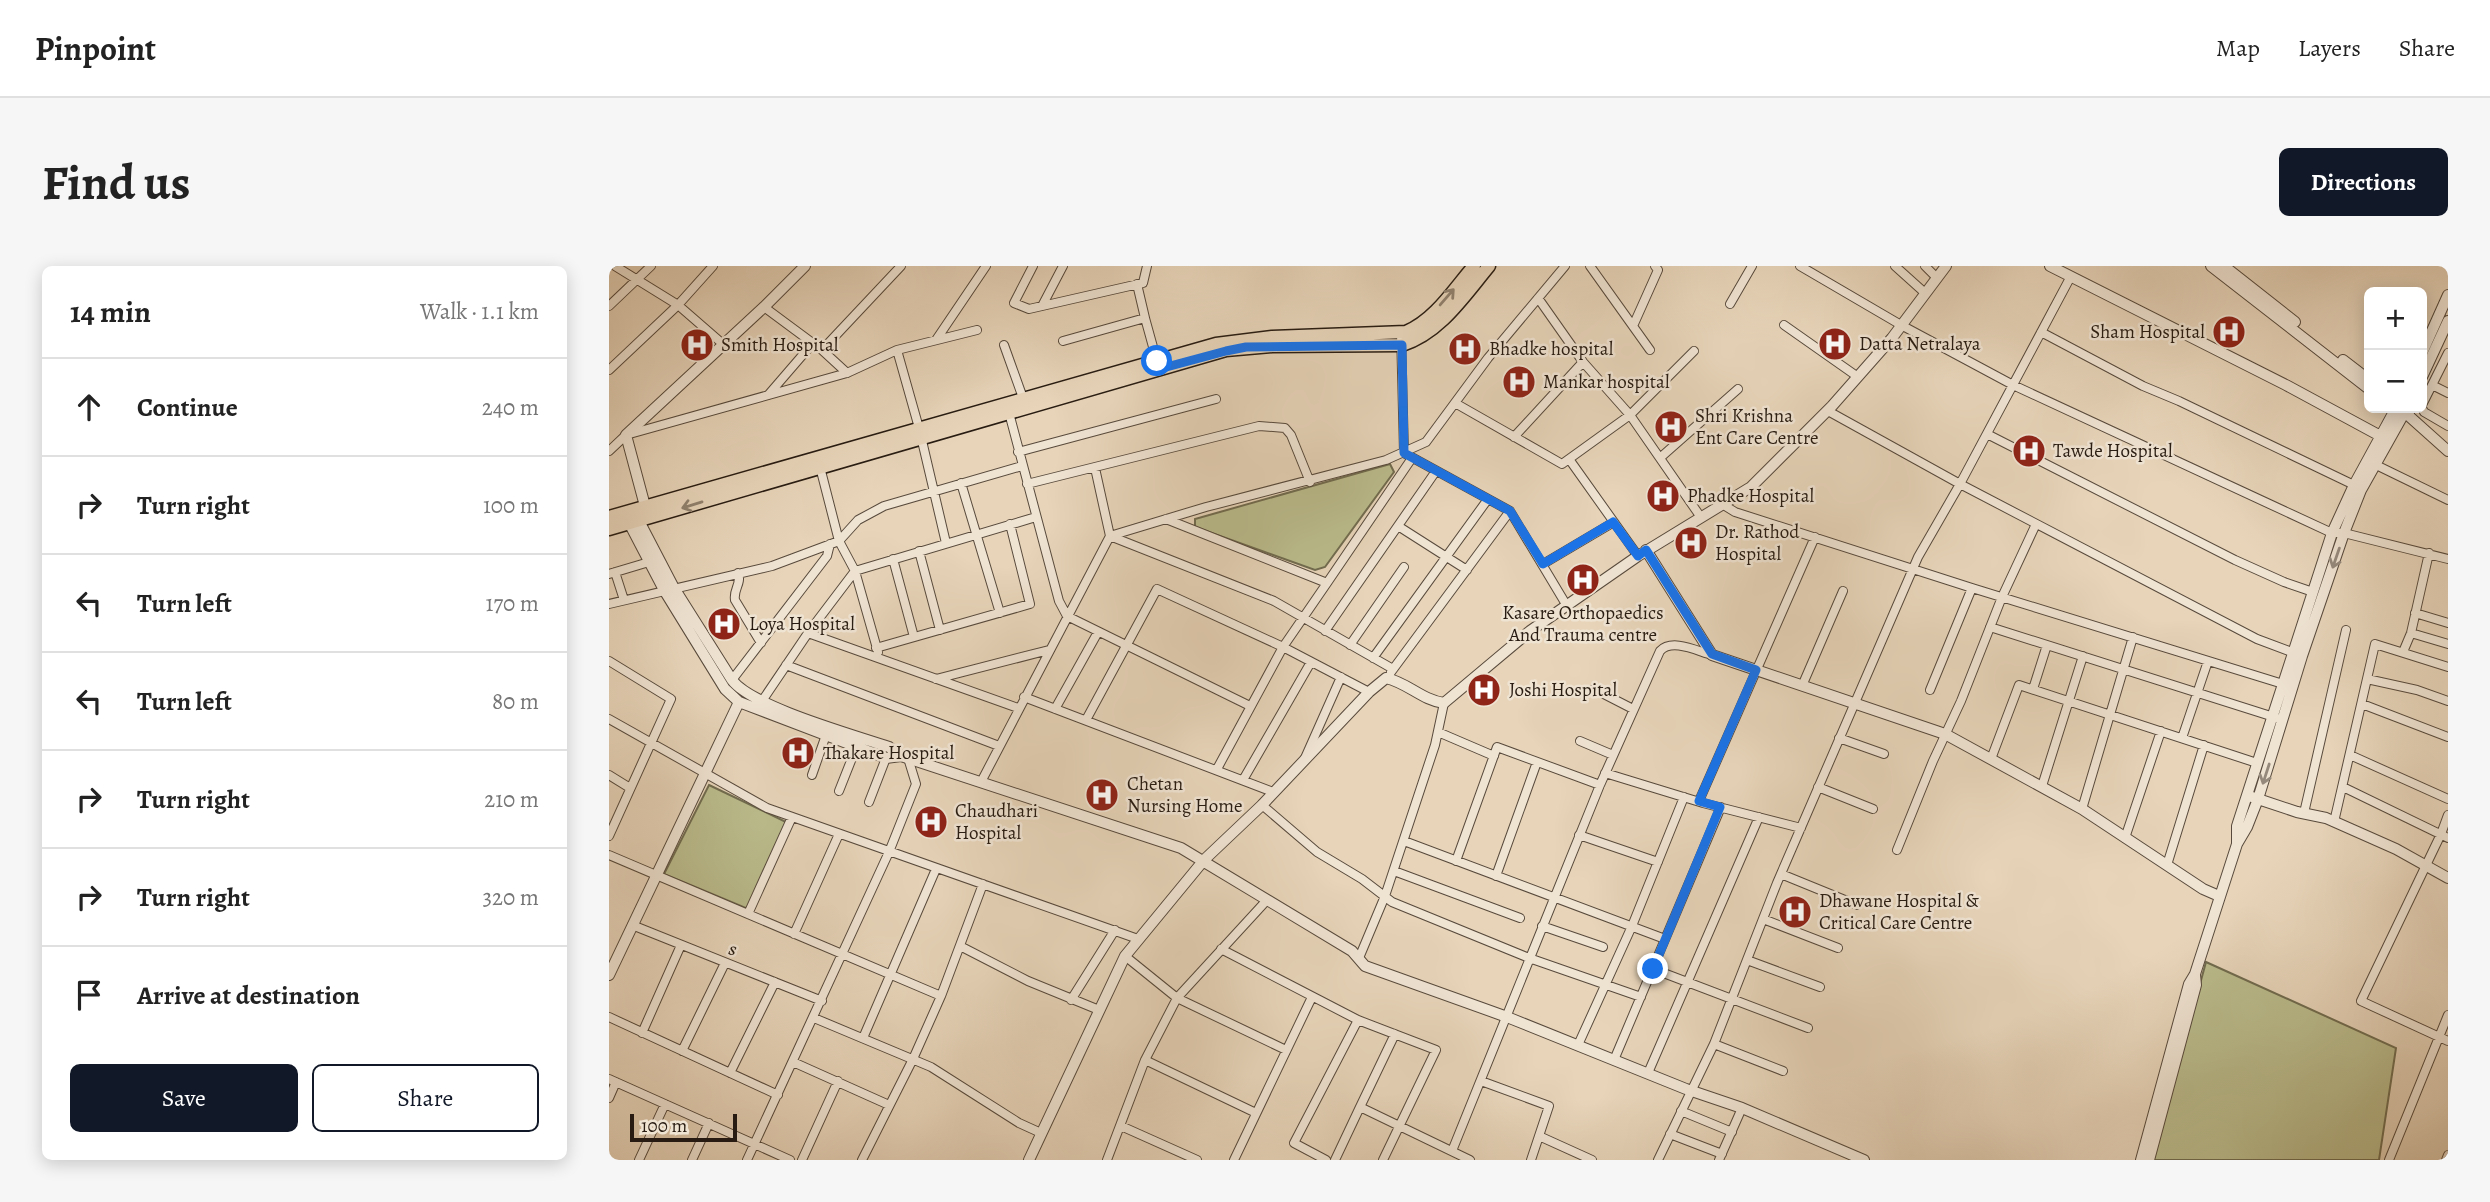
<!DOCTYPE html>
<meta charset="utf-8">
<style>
:root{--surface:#fff;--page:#f6f6f6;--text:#222;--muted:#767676;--line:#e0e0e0;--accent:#111827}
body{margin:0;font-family:Alegreya,serif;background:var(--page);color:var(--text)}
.controls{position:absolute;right:21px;top:21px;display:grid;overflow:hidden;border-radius:10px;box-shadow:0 4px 18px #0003}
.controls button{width:63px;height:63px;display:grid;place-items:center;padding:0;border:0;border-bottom:2px solid var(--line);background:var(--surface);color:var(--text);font:35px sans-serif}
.scale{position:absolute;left:21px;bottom:18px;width:107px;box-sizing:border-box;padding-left:7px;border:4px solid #281c12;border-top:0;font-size:19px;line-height:24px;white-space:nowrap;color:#281c12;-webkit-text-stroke:5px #efe3d2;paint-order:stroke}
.stop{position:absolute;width:21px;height:21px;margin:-16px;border:5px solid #1a73e8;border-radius:50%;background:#fff}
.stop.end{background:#1a73e8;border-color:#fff;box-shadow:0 2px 7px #0008}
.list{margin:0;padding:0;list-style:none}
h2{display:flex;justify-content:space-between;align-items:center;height:91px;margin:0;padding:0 28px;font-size:30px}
h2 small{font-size:23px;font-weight:400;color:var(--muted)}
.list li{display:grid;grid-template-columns:46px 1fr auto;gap:21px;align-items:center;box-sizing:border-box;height:98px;padding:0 28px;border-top:2px solid var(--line)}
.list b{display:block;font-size:26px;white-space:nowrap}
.list em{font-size:23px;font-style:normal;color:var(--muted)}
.actions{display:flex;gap:14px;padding:21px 28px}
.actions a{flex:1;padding:16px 0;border:2px solid var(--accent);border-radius:10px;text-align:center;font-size:24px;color:var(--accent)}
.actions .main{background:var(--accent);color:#fff}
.icon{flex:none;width:38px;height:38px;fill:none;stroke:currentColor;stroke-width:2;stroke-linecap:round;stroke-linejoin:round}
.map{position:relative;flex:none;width:1839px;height:894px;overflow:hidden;border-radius:10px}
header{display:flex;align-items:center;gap:42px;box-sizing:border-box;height:98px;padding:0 35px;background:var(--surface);border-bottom:2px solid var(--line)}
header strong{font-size:33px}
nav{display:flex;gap:38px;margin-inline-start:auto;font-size:24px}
.intro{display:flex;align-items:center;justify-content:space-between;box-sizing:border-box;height:168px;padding:0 42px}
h1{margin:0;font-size:49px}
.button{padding:18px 32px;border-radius:10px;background:var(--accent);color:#fff;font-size:24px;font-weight:700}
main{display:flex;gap:42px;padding:0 42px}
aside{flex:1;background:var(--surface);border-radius:10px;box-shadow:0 4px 18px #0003}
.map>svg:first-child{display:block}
.green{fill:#babb8c;stroke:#716c4f;stroke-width:2}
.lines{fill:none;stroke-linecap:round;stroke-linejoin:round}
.minor-casing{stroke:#584a3c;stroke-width:10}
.tertiary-casing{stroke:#584a3c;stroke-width:12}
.primary-casing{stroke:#281c12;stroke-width:15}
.minor{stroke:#efe3d2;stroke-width:8}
.tertiary{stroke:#efe3d2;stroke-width:10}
.primary{stroke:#e7d4b9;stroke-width:12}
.oneway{stroke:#91816e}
.oneway2{stroke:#95897c}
.route{stroke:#1a73e8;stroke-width:9}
.labels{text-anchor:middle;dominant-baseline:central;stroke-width:5;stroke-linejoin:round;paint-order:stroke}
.poi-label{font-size:19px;fill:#281c12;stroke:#efe3d2;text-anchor:start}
.street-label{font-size:19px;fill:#281c12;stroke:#efe3d2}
</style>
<header>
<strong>Pinpoint</strong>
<nav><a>Map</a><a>Layers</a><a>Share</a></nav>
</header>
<div class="intro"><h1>Find us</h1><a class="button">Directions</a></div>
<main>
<aside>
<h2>14 min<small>Walk · 1.1 km</small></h2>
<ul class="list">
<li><svg class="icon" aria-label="ahead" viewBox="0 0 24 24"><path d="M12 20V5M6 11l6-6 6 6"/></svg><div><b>Continue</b></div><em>240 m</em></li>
<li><svg class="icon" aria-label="right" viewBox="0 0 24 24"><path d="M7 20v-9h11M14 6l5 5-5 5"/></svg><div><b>Turn right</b></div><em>100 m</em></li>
<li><svg class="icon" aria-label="left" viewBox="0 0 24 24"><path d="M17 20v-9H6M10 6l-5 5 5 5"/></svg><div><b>Turn left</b></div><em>170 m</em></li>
<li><svg class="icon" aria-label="left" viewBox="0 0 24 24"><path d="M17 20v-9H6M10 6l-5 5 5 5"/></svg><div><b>Turn left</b></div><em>80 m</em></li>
<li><svg class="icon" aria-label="right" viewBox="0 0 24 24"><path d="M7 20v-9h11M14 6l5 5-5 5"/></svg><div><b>Turn right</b></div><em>210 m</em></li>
<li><svg class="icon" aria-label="right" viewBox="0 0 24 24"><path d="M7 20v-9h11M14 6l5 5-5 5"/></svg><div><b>Turn right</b></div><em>320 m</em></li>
<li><svg class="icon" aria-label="arrive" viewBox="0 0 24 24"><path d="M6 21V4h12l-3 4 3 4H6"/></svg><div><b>Arrive at destination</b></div></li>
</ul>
<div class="actions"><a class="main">Save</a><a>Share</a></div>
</aside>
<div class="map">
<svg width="1839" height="894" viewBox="0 0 1839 894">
<rect width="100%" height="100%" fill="#e7d4b9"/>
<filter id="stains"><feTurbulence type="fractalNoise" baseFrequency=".00286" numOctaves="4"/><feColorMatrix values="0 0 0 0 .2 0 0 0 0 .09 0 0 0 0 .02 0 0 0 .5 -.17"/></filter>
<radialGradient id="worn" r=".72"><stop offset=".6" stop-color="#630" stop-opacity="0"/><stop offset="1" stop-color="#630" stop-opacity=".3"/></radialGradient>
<path class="green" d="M781,198L785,206L716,301L706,304L586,261V253Z
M100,519L177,556L139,643L55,608Z
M1597,696L1787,782L1770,894H1543Z"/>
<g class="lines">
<defs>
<path id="minor" d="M6,0L69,39L115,79
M424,0L405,37L420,43L534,17L538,0
M981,0L1041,84
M1191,0L1292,59L1404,119L1723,267H1735L1839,293
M1286,0L1316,27
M1316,0L1328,12
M528,18L536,52
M1121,38L1143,0
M0,40L42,0
M433,40L454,0
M155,41L213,84L238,107
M1175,59L1249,111
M1024,60L1049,4L1046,0
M1432,66L1534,120L1570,135L1745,219
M792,67L795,187L901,245L958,340
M327,74L377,0
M454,75L536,52L549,99
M395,79L414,132
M213,84L292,0
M288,84L310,162L337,277
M1085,85L1021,149L1091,250
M0,104L69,39L104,0
M1823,119L1839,127
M160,128L204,77
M846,137L953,198L1021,149L974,96L929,32
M1813,139L1839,87
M1813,142L1815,146L1839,160
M399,143L450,335L458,350L641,440
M1219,145L1351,218L1648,373L1688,388
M1378,168L1626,294L1675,316L1704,326
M905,171L974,96
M0,185L17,169L238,107L288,84L368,64
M409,186L607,133
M1052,191L1129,123
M960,193L1029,290
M1765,198L1839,234
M211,201L230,275L246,305L269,386
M486,202L501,270L665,335L784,403
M352,217L391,347
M418,218L650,160L676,162L682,169L701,216
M1113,238L1126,246L1363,322L1674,418
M557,253L718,317L674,381L608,503
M789,260L858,304
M310,285L331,364
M284,293L305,371
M934,298L1005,256
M6,306L15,334
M129,307C133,318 124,323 126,334L152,377
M0,308L40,296
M718,317L803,192
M0,338L163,300L230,275L249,254L275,240L413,200
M1806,347L1839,357
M1381,361L1668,452
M716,365L827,205
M199,367L246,305L427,251
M1802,367L1839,378
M741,379L795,301
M267,382L421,338L401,258
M1794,386L1802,367L1820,287
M764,392L879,233
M0,395L62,433L0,570
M177,399L390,480
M782,406L901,245
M327,413L440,384
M1758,413L1808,424L1839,435
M123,414L218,290L221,278
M1193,420L1234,325
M985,423L1024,443
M1424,423L1438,379
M1321,424L1363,322
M415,431L664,526
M151,438L199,367L409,442
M1753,438L1839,471
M446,443L489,366
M0,453L158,542L529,673
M477,454L548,323L674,381L760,426
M829,466L885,490
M1230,472L1275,488
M1573,472L1599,395
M971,475L1004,489
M1741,489L1839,533
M696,492L732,411
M1382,493L1410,419L1648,497
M996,507L1094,537L1192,562
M0,509L21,522
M203,509L217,469
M634,514L702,396
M372,516L501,270L597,241L777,194L817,176L879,92L956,0
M1433,520L1474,390
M1209,521L1264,543
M1734,521L1839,572
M230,525L249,477
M1090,535L1206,271
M260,536L277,492
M653,539L708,586L753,613L783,636L920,692L1032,731
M1473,543L1524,371
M1695,547L1737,364
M1839,549L1832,568L1752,735L1839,775
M1725,556L1766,378L1839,401
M970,569L1049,596
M1516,572L1552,465
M795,575L1056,673
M1288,584L1324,495L1352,435L1393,331L1427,258
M0,589L332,730L374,618
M847,595L888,481L991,519
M1558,599L1595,479
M785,605L911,652
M1172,608L1248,639
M887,610L928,496
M139,648L183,551
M1154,653L1229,682
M23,659L213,735
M933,660L994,681
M185,668L230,568
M351,680L419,715L490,744
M612,683L749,754L827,784L774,894
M516,690L568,732L677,784
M750,692L776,630L826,479L835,437
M1138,694L1211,721
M1044,703L1199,762
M462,734L506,664
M0,751L169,829
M205,752L322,801L410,857L432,867
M33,767L72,679
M786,768L751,841L861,894
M254,772L327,603
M1105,778L1174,805
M969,779L1023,660L1075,531
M73,785L116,697
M536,794L647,847
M1005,794L1112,541
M184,796L280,839
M121,807L166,716
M1039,807L1150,551
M0,813L181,894
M872,815L940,840L922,894
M0,832L7,816
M1072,845L1123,866
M512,860L588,894
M1061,868L1113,888
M930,870L983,894
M843,885L991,519L1051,385C1063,372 1088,385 1103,389
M30,894L56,838
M83,894L100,857
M138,894L280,586L307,518L299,492
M193,894L229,815
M253,894L304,793L332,730
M498,894L536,794L568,732L658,634
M625,894L703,731
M717,894L685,877L749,754
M726,894L751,841
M1049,894L1105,778L1168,617L1309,291L1351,218L1461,12
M1110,894L1133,842
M1780,894L1839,749
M1837,894L1839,889"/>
<path id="tertiary" d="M1441,0L1677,119L1777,173
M1602,0L1760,123
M1615,0L1686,56
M1813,87L1839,29
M1734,94L1760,114
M1813,111L1839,55
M1797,142L1801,151L1839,185
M36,240L17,169L155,41L196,0
M28,251L65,322L123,414C143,441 245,469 280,481L292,490L572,582L743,685L756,700L898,751L1077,823L1133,842L1255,894
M18,253L55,324L116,423L130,436L277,492L292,490
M1037,284L1103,389L1336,468L1473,543L1594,623L1610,630
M1643,531L1688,546L1717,552L1787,583L1839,612
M1628,578V560L1723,267L1745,219L1787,142
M0,709L130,436
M420,894L516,690L595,594L653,539L760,426L777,412C799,417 813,434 835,437L921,365L1029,290L1142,221L1223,140L1283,72L1337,0
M1532,894L1580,718L1586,708L1628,578L1638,561L1649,533L1693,390L1735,267L1752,224L1798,142
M1540,894L1587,719L1586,709"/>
<path id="primary" d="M0,251L607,78L663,71L797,66C826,54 845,23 865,0
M0,263L617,84L663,80L793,79C831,67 855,30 880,0"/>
</defs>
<use href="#minor" class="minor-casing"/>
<use href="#tertiary" class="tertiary-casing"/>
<use href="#primary" class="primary-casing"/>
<use href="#minor" class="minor"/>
<use href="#tertiary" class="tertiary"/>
<use href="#primary" class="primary"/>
</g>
<defs><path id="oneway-shaft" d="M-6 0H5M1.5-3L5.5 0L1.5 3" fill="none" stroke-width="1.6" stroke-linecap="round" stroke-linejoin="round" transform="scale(1.75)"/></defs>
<g class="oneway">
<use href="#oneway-shaft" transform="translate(838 31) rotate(-49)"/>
<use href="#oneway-shaft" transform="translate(83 239) rotate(163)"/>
</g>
<g class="oneway2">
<use href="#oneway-shaft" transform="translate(1727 292) rotate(109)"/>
<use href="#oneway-shaft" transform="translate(1657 508) rotate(108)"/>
</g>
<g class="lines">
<path class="route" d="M548,95L550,103L617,85L637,81L793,79L795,187L901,245L934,298L1004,256L1029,290L1037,284L1103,388L1147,404L1090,535L1111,541L1044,703"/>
</g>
<defs>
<symbol id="hospital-disc" viewBox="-11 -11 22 22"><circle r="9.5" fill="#8f2418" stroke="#efe3d2"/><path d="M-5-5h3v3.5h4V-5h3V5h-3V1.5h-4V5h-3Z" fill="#fff"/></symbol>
</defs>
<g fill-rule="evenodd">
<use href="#hospital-disc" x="1601" y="47" width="38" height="38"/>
<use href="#hospital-disc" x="1207" y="59" width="38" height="38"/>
<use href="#hospital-disc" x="69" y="60" width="38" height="38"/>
<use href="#hospital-disc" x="837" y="64" width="38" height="38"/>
<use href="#hospital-disc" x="891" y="97" width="38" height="38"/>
<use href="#hospital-disc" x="1043" y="142" width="38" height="38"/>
<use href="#hospital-disc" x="1401" y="166" width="38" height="38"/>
<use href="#hospital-disc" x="1035" y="211" width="38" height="38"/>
<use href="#hospital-disc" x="1063" y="258" width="38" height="38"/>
<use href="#hospital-disc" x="955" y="295" width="38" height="38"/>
<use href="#hospital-disc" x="96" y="339" width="38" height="38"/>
<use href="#hospital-disc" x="856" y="405" width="38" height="38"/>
<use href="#hospital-disc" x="170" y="468" width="38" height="38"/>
<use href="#hospital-disc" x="474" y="510" width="38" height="38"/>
<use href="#hospital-disc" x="303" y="537" width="38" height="38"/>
<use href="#hospital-disc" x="1167" y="627" width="38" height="38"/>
</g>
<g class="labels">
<g class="poi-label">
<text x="1596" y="66" text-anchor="end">Sham Hospital</text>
<text x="1250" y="78">Datta Netralaya</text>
<text x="112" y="79">Smith Hospital</text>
<text x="880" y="83">Bhadke hospital</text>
<text x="934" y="116">Mankar hospital</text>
<text x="1086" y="150">Shri Krishna<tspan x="1086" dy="22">Ent Care Centre</tspan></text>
<text x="1444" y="185">Tawde Hospital</text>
<text x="1078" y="230">Phadke Hospital</text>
<text x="1106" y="266">Dr. Rathod<tspan x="1106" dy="22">Hospital</tspan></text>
<text x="974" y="347" text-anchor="middle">Kasare Orthopaedics<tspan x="974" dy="22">And Trauma centre</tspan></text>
<text x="140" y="358">Loya Hospital</text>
<text x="900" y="424">Joshi Hospital</text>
<text x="214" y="487">Thakare Hospital</text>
<text x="518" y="518">Chetan<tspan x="518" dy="22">Nursing Home</tspan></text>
<text x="346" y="545">Chaudhari<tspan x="346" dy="22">Hospital</tspan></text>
<text x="1210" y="635">Dhawane Hospital &amp;<tspan x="1210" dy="22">Critical Care Centre</tspan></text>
</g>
<g class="street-label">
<text transform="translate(124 683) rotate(22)">s</text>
</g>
</g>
<rect width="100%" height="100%" filter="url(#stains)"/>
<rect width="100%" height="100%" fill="url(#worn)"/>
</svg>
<div class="controls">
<button>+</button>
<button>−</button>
</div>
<div class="scale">100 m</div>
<div class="stop" style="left:548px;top:95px"></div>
<div class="stop end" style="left:1044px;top:703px"></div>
</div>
</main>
